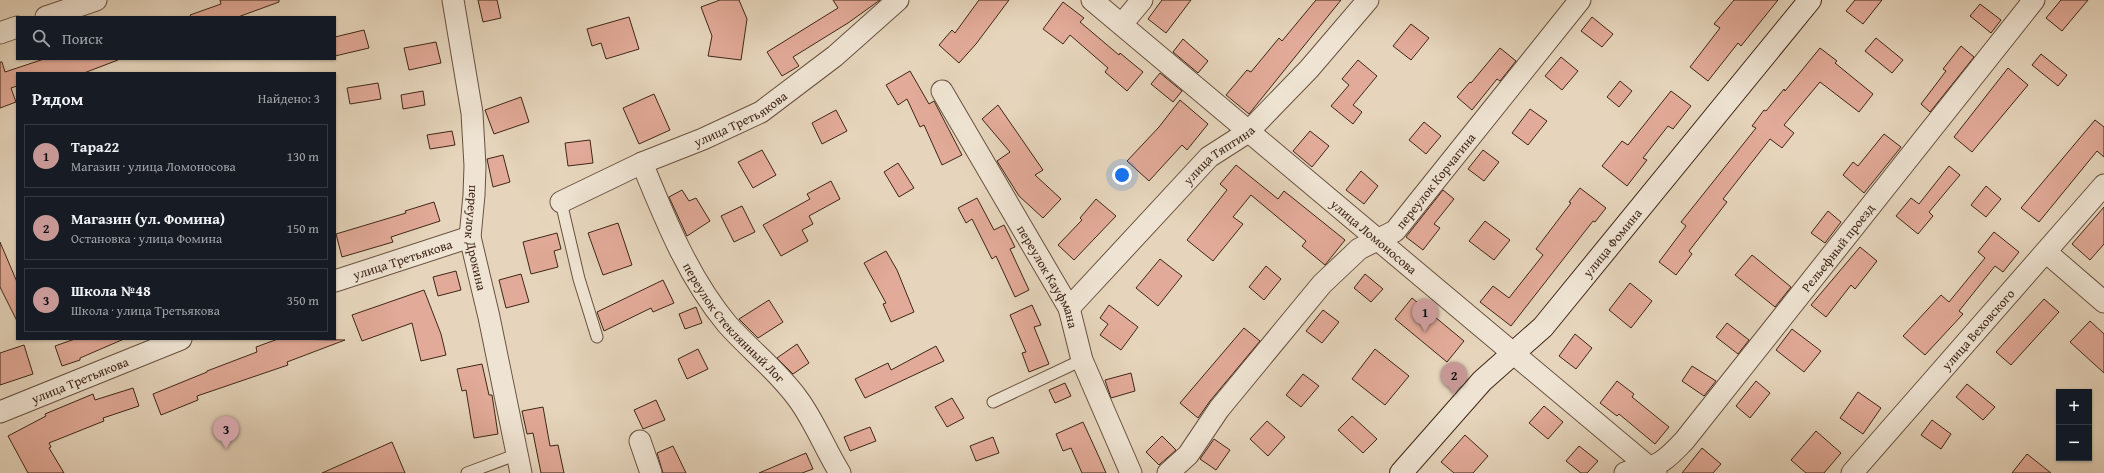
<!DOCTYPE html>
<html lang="ru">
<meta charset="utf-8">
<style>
:root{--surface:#171b24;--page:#242831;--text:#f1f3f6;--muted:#9ea1a6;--line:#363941;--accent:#c59692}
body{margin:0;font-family:"Gentium Book Plus",serif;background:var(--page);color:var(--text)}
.controls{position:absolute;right:12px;bottom:12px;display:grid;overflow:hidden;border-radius:0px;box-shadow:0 1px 3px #0004}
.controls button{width:36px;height:36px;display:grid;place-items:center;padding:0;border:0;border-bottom:1px solid var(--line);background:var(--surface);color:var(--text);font:20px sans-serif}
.you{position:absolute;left:1122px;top:175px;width:14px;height:14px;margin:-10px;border:3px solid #fff;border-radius:50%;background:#1a73e8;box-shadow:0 0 0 6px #1a73e833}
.badge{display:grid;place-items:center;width:26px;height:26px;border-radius:50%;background:var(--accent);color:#111;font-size:13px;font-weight:700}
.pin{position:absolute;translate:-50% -33px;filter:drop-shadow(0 1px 2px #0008)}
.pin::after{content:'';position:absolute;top:21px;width:14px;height:12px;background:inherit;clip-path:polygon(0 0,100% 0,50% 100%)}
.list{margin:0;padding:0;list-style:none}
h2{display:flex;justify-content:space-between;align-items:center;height:52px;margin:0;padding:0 16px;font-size:17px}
h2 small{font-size:13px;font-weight:400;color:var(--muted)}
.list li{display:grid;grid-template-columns:26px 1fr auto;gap:12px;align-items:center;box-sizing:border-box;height:64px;margin:0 8px 8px;padding:0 8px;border:1px solid var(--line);border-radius:0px}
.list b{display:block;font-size:15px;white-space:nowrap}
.list p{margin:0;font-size:13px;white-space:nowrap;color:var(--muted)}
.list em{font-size:13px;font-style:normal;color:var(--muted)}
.icon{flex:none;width:22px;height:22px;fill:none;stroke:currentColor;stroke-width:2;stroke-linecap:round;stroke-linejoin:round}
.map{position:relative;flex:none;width:2104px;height:473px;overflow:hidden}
.search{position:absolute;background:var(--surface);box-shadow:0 1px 3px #0004;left:16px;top:16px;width:320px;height:44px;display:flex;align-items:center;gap:10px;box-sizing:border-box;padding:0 14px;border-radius:0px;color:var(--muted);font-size:15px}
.panel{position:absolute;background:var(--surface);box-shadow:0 1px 3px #0004;left:16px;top:72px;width:320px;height:268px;border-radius:0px}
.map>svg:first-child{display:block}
.building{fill:#e2aa98;stroke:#3f2617}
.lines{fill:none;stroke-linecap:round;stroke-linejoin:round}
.lane-casing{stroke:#695240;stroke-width:13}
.street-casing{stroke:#695240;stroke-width:23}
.secondary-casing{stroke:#3f2617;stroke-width:24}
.lane{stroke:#efe4d3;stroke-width:11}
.street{stroke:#efe4d3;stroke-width:21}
.secondary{stroke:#efe4d3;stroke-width:22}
.labels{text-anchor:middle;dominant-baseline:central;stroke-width:3;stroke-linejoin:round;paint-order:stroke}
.street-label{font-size:13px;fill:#3f2617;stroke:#efe4d3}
</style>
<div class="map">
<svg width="2104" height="473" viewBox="0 0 2104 473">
<rect width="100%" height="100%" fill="#e6d5bc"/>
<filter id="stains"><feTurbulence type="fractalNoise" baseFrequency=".005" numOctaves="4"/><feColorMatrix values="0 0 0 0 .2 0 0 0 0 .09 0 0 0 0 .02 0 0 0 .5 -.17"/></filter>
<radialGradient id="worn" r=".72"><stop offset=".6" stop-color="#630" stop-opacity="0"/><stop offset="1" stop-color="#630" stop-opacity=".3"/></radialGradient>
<path class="building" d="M220,0H279V2L238,17H191L190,15L221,4Z
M478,0H497L501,18L483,22Z
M720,0H739L747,19L741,60L708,56L712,36L701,7Z
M833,0H880L848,23L793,57L799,66L782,76L767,52L838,8Z
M979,0H1009L976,44L959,63L939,45L952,30L955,33Z
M1162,0H1191L1166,33L1148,19Z
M1316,0H1341L1249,114L1226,95L1247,70L1251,72L1279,38L1282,41Z
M1734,0H1778L1741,46L1738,43L1708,81L1690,67L1720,28L1714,24Z
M1855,0H1882L1863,24L1846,11Z
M2061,0H2088L2062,31L2046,18Z
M1063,2L1084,18L1080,22L1119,55L1120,53L1143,72L1127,91L1105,72L1108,68L1070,35L1063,44L1043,29Z
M1980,4L2001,20L1991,33L1970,16Z
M629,17L639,49L606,59L601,43L592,46L587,29Z
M1592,17L1613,34L1602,47L1581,31Z
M1411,24L1429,38L1411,60L1393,46Z
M364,30L369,48L335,56V37Z
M1876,38L1903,60L1892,73L1865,51Z
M1183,39L1208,61L1198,73L1173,52Z
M436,42L441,63L409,70L404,48Z
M1961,46L1974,57L1930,112L1921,104L1946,71L1943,69Z
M1500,48L1516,61L1500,81L1497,79L1472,110L1457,97L1470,82L1471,83Z
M1820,48L1837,61L1835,63L1873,94L1859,112L1820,82L1784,125L1794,133L1782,148L1770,139L1723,199L1727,202L1689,251L1692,254L1676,275L1659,262L1686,226L1681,222L1756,128L1752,126L1764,110L1766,111L1784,89L1785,91Z
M2041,54L2067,75L2058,86L2032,65Z
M1561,57L1578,71L1562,90L1545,76Z
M44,59H117L118,60L84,73H17V86L11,88L16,102L0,108V62H2L5,72Z
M1358,60L1377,76L1353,105L1362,112L1353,124L1331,106L1349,85L1342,79Z
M2008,68L2028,85L1972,152L1954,137Z
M910,71L929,104L934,101L962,155L942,165L924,125L920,127L907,99L898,105L886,85Z
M1160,73L1182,91L1173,102L1151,84Z
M1620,81L1632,91L1619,107L1607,97Z
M378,83L381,99L350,104L347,88Z
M423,91L425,105L403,109L401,95Z
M1671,91L1691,106L1673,129L1668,126L1643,158L1647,160L1627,186L1602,166L1622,141L1628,145Z
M654,94L670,130L639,144L623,108Z
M521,97L529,122L494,134L485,110Z
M1180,100L1208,124L1187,150L1182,145L1149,181L1127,161L1159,127Z
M998,105L1043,170L1035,175L1061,199L1043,218L1019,196L997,161L1010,152L982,119Z
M1530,109L1547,121L1528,145L1512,133Z
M836,110L847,131L822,144L812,123Z
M2095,120L2104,127V157L2097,151L2039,222L2021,208Z
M1424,122L1441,136L1426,154L1409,140Z
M452,131L455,145L430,149L427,135Z
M1310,131L1329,146L1312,167L1293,151Z
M1884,134L1901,147L1864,193L1843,175L1853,162L1858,166Z
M590,140L593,163L568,166L565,143Z
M762,150L776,175L753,188L738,162Z
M1483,150L1499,162L1484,181L1468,169Z
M503,155L510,182L493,187L487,159Z
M898,163L914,188L899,197L884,172Z
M1236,165L1278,199L1284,191L1345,240L1325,265L1302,246L1306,241L1251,195L1233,217L1243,224L1213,261L1187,240L1227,190L1220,184Z
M1949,166L1960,175L1929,212L1933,216L1918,234L1896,216L1911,198L1919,204Z
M1361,171L1378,186L1364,204L1346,190Z
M831,181L840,199L809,216L813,224L802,230L808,241L781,256L763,225L810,199L807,194Z
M1986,186L2001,199L1986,217L1971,205Z
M1580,188L1606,208L1595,222L1593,221L1511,326L1480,302L1493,286L1509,298L1543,255L1536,249L1571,203L1569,202Z
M682,190L689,201L696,198L710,221L687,236L669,197Z
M1443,190L1454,199L1434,224L1440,228L1423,250L1406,237Z
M977,198L994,230L1004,225L1015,247L1010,249L1029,290L1015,297L996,256L992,259L972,219L966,223L958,208Z
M1096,199L1116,216L1074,260L1058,245L1082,220L1080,218Z
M434,202L440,221L391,237L393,242L342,257L336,234L406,213L405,211Z
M742,206L755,232L734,242L721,216Z
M2104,207V244L2090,260L2072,244Z
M1828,211L1841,222L1825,243L1811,233Z
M1485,221L1510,240L1494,260L1469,241Z
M618,223L632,265L603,275L588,233Z
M1994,232L2019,252L2003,272L1995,266L1959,311L1963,314L1925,355L1903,336L1941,295L1949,302L1985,258L1978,252Z
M557,233L561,249L554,251L558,267L531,274L523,242Z
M0,242L17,282V321L0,287Z
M1860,247L1877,261L1855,289L1851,285L1826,317L1811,305Z
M886,251L897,270L914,312L891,322L883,304L886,303L864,263Z
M1752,255L1791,287L1775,307L1735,275Z
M1160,259L1182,276L1158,306L1136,288Z
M1266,266L1281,279L1264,300L1249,287Z
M456,271L461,290L438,296L433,277Z
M521,274L529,302L506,308L499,280Z
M1365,274L1383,289L1371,302L1354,288Z
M663,280L674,303L653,312L651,308L604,331L597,312Z
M1630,283L1652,301L1631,328L1609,310Z
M424,290L441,334L446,355L421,361L412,323L362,341L352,315Z
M1412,298L1464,341L1447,362L1395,319Z
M2044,299L2059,312L2011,365L1996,352Z
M769,300L783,322L758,338L739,319Z
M1032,305L1041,325L1034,327L1049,364L1029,372L1022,353L1026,352L1010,315Z
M1109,305L1138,327L1121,350L1100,335L1108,324L1100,318Z
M696,307L702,323L685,329L679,314Z
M1323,310L1339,322L1322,343L1306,331Z
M2090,321L2104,334V373L2070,342Z
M1727,323L1749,340L1738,354L1716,337Z
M1244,328L1260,341L1210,401L1198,418L1180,403Z
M1792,329L1821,351L1804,372L1776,350Z
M1575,334L1592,348L1576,369L1559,356Z
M75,339H124L80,358V360L62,366L55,346Z
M278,339L345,340L287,362L288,365L197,396L198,400L161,415L153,394L207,372V371L257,352L256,347Z
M797,344L809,363L793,374L777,358Z
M24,345L33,374L0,385V353Z
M936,346L944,361L865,398L855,379L888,363L891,370Z
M698,349L708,369L687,379L678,359Z
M1375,349L1409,376L1385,405L1352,379Z
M482,364L489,395H492L498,434L474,438L466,390L462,391L457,369Z
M1692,366L1716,381L1704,396L1682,381Z
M1131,373L1135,391L1111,398L1105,380Z
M1303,374L1319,386L1301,407L1286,395Z
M1617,381L1634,394L1632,397L1669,427L1655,444L1619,414L1617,416L1600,403Z
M1756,381L1770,393L1750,418L1736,406Z
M1065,383L1071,396L1055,403L1049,390Z
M1967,384L1995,407L1983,420L1956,397Z
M133,388L139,406L103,418L104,421L49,443L51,447L49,448L64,473H28L8,436L46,416L45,414L93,394L95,400Z
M1858,392L1881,408L1863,434L1840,418Z
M952,398L964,418L947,427L935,407Z
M656,400L665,420L643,429L634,410Z
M1544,406L1563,422L1548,439L1529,423Z
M543,407L550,446L558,445L564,473H541L533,433L527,434L522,411Z
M1352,416L1377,439L1363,453L1338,430Z
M1932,420L1951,434L1941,449L1921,435Z
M1267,421L1285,437L1268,456L1250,439Z
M1083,422L1099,457L1106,473H1082L1071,448L1063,451L1056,434Z
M870,427L876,441L850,451L844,437Z
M1816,431L1841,453L1824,473H1806L1791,460Z
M1465,435L1488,456L1473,473H1454L1441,462Z
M1162,436L1176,450L1159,465L1146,452Z
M993,437L999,453L976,461L970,446Z
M1214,439L1230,450L1216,470L1200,459Z
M392,442L405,473H322Z
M673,446L686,473H663L657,453Z
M1579,446L1598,461L1587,473H1581L1566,461Z
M1702,448L1721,464L1713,473H1682Z
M806,453L813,469L802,473H759Z
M2027,454L2051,473H2012Z"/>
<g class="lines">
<defs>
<path id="lane" d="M561,202L579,279L597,337
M993,402L1082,360
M467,473L518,454"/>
<g id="street">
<path id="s1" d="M453,0L472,113L475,166L474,195L470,237L489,317L521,473"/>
<path id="s2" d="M1092,0L1656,473"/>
<path d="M46,17L96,0"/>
<path d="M1122,24L1142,0"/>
<path d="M0,33L17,27"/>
<path id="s3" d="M942,91L1069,308L1082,360L1131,473"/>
<path id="s4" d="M642,163C665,219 688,277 727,324C750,350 778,371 798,399C815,422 825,449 840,473"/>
<path id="s5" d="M561,202L642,163L703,139L761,112L835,56L898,0"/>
<path d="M2046,252L2104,302"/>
<path id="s6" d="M335,281L470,237"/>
<path id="s7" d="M1069,308L1209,157L1248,132L1309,69L1368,0"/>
<path id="s8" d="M0,412L181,339"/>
<path d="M640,441L651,473"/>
<path id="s9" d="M1168,473L1188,455L1219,409L1322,284L1359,249L1395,231L1580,0"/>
<path id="s10" d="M1625,473C1633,469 1640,469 1649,467C1663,464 1674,451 1684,441L2034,0"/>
<path id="s11" d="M1852,473L2104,185"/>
</g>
<g id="secondary">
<path id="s12" d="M1401,473L1482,381L1543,327L1810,0"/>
</g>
</defs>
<use href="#lane" class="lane-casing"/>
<use href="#street" class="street-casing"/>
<use href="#secondary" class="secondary-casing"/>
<use href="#lane" class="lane"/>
<use href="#street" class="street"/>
<use href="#secondary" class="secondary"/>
</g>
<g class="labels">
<g class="street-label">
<text stroke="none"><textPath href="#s5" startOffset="198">улица Третьякова</textPath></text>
<text stroke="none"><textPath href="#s7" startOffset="215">улица Тяптина</textPath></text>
<text stroke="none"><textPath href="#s9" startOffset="400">переулок Корчагина</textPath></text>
<text stroke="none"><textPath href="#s2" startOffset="368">улица Ломоносова</textPath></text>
<text stroke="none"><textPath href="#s1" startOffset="240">переулок Дрокина</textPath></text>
<text stroke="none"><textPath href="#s12" startOffset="313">улица Фомина</textPath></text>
<text stroke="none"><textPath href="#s10" startOffset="316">Рельефный проезд</textPath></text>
<text stroke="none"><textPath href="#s6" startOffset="71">улица Третьякова</textPath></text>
<text stroke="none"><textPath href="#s3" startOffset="214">переулок Кауфмана</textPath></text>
<text stroke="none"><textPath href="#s4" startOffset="186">переулок Стеклянный Лог</textPath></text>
<text stroke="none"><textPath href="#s11" startOffset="191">улица Веховского</textPath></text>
<text stroke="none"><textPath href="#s8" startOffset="86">улица Третьякова</textPath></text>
</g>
</g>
<rect width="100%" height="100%" filter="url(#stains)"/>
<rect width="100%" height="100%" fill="url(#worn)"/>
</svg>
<div class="controls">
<button>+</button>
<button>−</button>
</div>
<div class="you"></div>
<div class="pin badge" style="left:1425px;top:332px">1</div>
<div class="pin badge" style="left:1454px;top:395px">2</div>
<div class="pin badge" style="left:226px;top:449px">3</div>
<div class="search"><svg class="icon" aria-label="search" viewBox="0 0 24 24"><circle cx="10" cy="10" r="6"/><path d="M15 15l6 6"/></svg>Поиск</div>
<section class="panel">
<h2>Рядом<small>Найдено: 3</small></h2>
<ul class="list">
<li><span class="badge">1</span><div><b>Тара22</b><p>Магазин · улица Ломоносова</p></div><em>130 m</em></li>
<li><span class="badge">2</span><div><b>Магазин (ул. Фомина)</b><p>Остановка · улица Фомина</p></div><em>150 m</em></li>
<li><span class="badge">3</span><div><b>Школа №48</b><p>Школа · улица Третьякова</p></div><em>350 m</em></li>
</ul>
</section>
</div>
